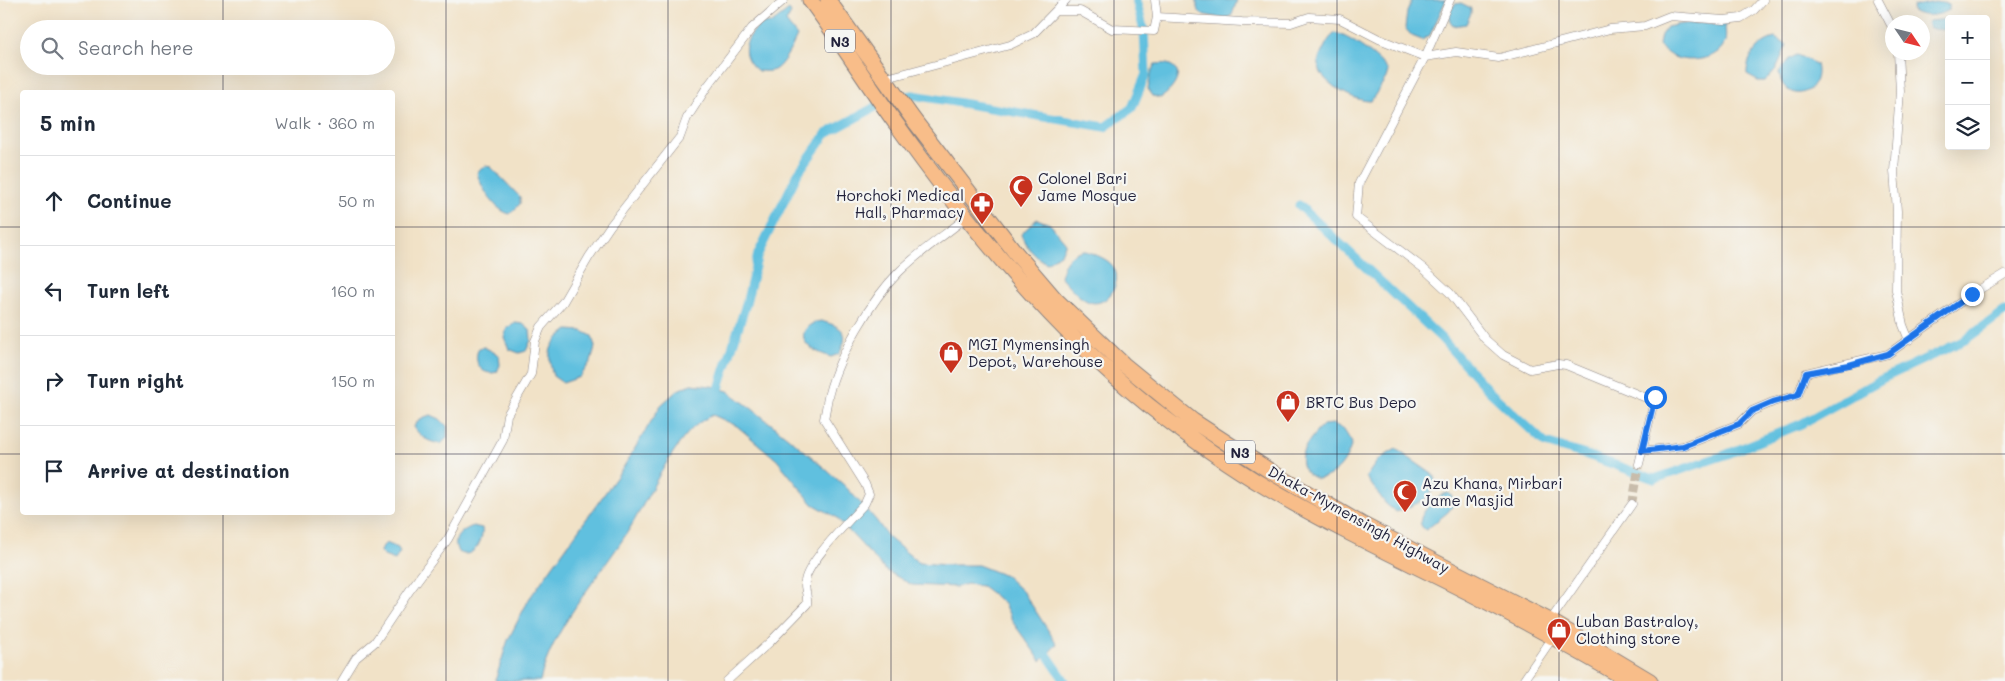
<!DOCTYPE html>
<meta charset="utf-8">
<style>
:root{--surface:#fff;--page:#f2f2f3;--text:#1f2937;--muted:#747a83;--line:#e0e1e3}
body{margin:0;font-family:Mali,sans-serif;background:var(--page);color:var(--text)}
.controls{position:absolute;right:15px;top:15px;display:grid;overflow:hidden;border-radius:5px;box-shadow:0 5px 20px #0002}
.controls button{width:45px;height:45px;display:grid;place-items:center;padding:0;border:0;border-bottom:1px solid var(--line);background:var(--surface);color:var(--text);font:25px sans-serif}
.compass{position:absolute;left:1885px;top:15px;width:45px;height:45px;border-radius:50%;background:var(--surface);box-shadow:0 5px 20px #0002;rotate:125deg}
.stop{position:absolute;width:15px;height:15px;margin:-11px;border:4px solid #1a73e8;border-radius:50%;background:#fff}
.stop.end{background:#1a73e8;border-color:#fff;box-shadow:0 1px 5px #0008}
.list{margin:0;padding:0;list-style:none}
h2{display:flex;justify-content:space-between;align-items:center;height:65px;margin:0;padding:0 20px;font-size:21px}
h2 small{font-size:16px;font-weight:400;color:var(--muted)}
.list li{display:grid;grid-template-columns:32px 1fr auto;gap:15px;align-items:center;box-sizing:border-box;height:90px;padding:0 20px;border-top:1px solid var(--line)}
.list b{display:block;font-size:19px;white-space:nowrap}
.list em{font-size:16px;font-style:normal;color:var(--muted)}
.icon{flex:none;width:28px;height:28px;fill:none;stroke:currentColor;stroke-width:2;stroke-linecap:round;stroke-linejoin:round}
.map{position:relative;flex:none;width:2005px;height:681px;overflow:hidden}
.search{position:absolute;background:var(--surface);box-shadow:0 5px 20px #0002;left:20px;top:20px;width:375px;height:55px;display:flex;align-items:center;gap:12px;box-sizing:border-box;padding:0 18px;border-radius:28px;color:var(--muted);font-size:19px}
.panel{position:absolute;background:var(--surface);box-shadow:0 5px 20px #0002;left:20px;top:90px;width:375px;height:425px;border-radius:5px}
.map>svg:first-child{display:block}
.water{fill:#61c0df;stroke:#42718d}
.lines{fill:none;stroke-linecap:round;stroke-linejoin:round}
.canal{stroke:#61c0df;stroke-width:9}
.street-tunnel{stroke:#c8bcab;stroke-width:8;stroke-dasharray:8 4;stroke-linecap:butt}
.street-casing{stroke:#8a8281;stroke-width:9}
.highway-casing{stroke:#8a8281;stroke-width:17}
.street{stroke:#fff;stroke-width:8}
.highway{stroke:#f8bd89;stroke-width:15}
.route{stroke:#1a73e8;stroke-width:6}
.grid{fill:none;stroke:#22223b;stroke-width:1;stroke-opacity:0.55}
.labels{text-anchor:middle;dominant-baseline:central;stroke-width:4.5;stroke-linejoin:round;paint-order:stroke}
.shield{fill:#f6f6f2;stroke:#626272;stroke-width:1}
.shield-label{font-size:14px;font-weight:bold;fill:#22223b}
.poi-label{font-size:15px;fill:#22223b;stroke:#f6f6f2;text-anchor:start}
.street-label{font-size:15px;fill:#22223b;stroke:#f6f6f2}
</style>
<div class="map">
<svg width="2005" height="681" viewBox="0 0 2005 681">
<rect width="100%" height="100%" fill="#f6f6f2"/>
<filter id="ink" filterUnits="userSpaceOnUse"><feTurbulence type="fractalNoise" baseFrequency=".02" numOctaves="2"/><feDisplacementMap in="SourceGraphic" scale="10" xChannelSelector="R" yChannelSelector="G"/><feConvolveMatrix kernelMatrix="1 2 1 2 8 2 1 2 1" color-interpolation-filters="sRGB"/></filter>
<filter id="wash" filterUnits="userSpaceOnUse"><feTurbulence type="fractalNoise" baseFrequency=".0096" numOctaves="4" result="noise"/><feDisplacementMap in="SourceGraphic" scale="20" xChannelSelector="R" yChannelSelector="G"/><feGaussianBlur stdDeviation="1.12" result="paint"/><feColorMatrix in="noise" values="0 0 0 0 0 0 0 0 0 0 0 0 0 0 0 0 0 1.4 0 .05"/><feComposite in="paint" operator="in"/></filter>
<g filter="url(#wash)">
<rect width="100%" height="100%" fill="#f1e2c7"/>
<path class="water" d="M1197,0H1237L1232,15L1225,19L1201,14L1197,8Z
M1412,0H1446L1430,35L1422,40L1412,36L1405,28L1407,12Z
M1935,2L1949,4V10C1940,16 1922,18 1912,11L1913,6Z
M1461,3L1471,8V13L1466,24L1453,26L1450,22L1449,11L1455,4Z
M789,10L791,13L786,22L797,36C793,45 783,66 774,70C770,72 762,71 758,71C738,55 744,39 761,24L772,23Z
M1949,19V26C1943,31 1937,30 1930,28L1927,23L1929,21Z
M1701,23L1725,25C1725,31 1727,39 1724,44C1717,60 1689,63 1674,57C1667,54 1663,50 1659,45L1661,35L1667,27L1681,24Z
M1336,33C1350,37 1380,58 1388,71L1386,78L1371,101C1355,102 1317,82 1318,62C1319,58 1322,52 1324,48C1327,42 1330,36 1336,33Z
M1775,38L1787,45L1776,69L1765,81H1758L1747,75C1746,58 1758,42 1775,38Z
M1797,55L1816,64C1824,96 1783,106 1779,72L1789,59Z
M1155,64C1158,64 1164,63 1167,64C1189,70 1171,93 1160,98L1153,96L1148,89L1152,70Z
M486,166L491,167L520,197V204L510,214C495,211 481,187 477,173L481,168Z
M1037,219L1050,224L1066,243L1061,253L1047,263C1036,259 1024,244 1021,234Z
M1083,250C1093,254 1104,257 1111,264C1126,279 1107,311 1087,301C1077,296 1068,285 1061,277C1062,263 1070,253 1083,250Z
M821,321C843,327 851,332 839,354L831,357C822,354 811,350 806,343C798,331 811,322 821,321Z
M515,323L523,324L530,330L531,340L526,351L519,353L509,349L504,337L507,328Z
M568,330L582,331L592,336L595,347L591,361L580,377L563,383L553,376C547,353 548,344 568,330Z
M484,347L499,355L500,365L497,372C481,377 472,361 479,348Z
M691,384L711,386L728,391L751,408L799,446L845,486L876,520L888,537L919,563L948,565H978L1006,576L1024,593L1057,644L1041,661L1014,624L1004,604L994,595L982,586L967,584L957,587L912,585L885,570L836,517L813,504L777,460L737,426L713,415C698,421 689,431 679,444C658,473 644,506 625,536C596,581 552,629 540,681H495L508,640L529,599L623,468L661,405L678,390Z
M431,415L440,419L447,426V438L441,444C429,442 421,438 414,427C417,419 424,417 431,415Z
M1334,424L1344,430L1352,443C1346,462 1338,476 1317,479C1287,466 1307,441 1323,425Z
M1396,449L1435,476V488L1423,501L1396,512L1386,504L1366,477L1378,460Z
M1447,493L1450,494L1455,502L1448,512L1426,530C1409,521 1436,496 1447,493Z
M473,526L482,528C484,542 472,560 458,552C451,538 461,531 473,526Z
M386,543L398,548L400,552L395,560L384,556L380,552L381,548Z"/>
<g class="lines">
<path class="canal" d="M1299,205L1441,338L1489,391L1545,443L1593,457L1654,479L1725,455L1801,424L1882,379L1965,340L2005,311
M716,398L746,304L758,254L798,173L826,134L890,99L913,95L1105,127L1132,108L1146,74L1144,31L1136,0
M1041,646L1065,681"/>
</g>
</g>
<g filter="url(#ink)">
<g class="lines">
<path class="street-tunnel" d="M1632,504L1639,464"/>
<defs>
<path id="street" d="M1878,0L1892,27
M1056,11H1080L1112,29L1154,31L1157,17L1155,0
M1157,17L1242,22L1291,23L1309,17L1340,19L1379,39L1425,57L1450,0
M1898,52L1900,92
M883,79L1010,45L1033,34L1066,0
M1900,91L1894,171L1897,211L1896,290L1903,325L1909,340
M1642,451L1683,446L1739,424L1752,411L1773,402L1798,395L1806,373L1888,354L1972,294L2005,274
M1639,464L1655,397H1644L1566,365L1558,364L1530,369L1503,355L1485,339L1450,293L1423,268L1356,217L1359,183L1425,57L1456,52L1499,58L1610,29L1645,26L1670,16L1724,20L1741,18L1754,10L1763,0
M1550,621L1632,504
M342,681L356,658L375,642L410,590L448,539L503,440L507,415L531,374L535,341L541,327L563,302L589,257L610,226L680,137L687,118L707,87L752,28L784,0
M727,681L771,641L807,604C808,595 804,588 805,581C808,561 851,519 865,503L869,494L865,484L824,419C826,410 827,401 829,393C839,355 871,300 899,272C920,251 945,235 967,217
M1523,681L1553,637"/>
<path id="highway" d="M810,0C841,41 867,84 897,125C970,227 1051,326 1148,405C1185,434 1228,465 1269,489C1333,527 1401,558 1468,592C1523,620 1577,650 1630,681
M828,0L913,119L1015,252L1056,300L1123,364L1193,421L1273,473L1363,525L1550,621L1650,681"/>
</defs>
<use href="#street" class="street-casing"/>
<use href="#highway" class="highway-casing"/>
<use href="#street" class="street"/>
<use href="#highway" class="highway"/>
</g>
</g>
<g class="lines" filter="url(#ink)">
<path class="route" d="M1655,397L1642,451L1683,446L1739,424L1752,411L1773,402L1798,395L1806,373L1849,365L1888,354L1972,294"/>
</g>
<path class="grid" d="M223,0V29M446,0V681M668,0V681M891,0V681M1114,0V681M1337,0V681M1559,0V681M1782,0V681M223,66V92M0,227H22M392,227H2005M0,454H22M392,454H2005M223,512V681"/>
<defs>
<symbol id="mosque-pin" viewBox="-11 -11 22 30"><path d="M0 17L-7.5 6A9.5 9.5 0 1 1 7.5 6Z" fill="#c8321e" stroke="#f6f6f2"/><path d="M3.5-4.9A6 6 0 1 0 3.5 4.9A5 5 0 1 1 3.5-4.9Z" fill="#fff"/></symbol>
<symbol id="pharmacy-pin" viewBox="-11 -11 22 30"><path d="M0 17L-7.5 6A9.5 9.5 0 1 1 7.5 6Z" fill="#c8321e" stroke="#f6f6f2"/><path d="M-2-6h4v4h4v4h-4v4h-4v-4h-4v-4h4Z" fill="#fff"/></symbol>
<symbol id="shop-pin" viewBox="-11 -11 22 30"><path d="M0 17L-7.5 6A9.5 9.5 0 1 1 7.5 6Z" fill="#c8321e" stroke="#f6f6f2"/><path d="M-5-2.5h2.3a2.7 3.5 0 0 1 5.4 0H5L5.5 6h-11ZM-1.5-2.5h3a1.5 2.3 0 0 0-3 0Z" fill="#fff"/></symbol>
</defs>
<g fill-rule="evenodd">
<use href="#mosque-pin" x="1007" y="173" width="28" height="38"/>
<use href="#pharmacy-pin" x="968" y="190" width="28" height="38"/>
<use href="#shop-pin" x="937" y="339" width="28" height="38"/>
<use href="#shop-pin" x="1274" y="388" width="28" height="38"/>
<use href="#mosque-pin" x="1391" y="478" width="28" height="38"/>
<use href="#shop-pin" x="1545" y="616" width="28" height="38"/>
</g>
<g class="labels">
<g class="shield">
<rect x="825" y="29.5" width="30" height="23" rx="4"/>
<rect x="1225" y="440.5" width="30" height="23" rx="4"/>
</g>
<g class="shield-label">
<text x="840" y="41">N3</text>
<text x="1240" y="452">N3</text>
</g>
<g class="poi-label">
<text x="1038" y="178">Colonel Bari<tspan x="1038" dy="17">Jame Mosque</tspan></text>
<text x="964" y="195" text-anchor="end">Horchoki Medical<tspan x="964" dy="17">Hall, Pharmacy</tspan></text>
<text x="968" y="344">MGI Mymensingh<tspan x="968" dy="17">Depot, Warehouse</tspan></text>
<text x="1306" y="402">BRTC Bus Depo</text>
<text x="1422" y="483">Azu Khana, Mirbari<tspan x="1422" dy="17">Jame Masjid</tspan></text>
<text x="1576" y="621">Luban Bastraloy,<tspan x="1576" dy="17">Clothing store</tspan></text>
</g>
<g class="street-label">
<text transform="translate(1359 519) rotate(29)">Dhaka-Mymensingh Highway</text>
</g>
</g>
</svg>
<div class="controls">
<button>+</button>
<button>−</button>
<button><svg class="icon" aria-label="layers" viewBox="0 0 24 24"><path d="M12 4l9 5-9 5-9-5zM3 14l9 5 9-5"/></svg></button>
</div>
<svg class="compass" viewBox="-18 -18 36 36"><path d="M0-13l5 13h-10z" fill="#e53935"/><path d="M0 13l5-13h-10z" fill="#747a83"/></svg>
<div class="stop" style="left:1655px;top:397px"></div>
<div class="stop end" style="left:1972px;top:294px"></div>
<div class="search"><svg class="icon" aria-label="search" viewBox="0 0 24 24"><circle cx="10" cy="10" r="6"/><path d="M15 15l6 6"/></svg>Search here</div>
<section class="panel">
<h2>5 min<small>Walk · 360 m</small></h2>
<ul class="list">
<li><svg class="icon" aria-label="ahead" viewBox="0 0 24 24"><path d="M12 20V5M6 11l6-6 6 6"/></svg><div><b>Continue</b></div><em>50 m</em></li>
<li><svg class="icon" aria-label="left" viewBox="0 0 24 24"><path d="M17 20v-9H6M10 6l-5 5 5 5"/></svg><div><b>Turn left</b></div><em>160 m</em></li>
<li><svg class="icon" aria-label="right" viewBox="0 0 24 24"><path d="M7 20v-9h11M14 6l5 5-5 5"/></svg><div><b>Turn right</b></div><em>150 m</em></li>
<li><svg class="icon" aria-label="arrive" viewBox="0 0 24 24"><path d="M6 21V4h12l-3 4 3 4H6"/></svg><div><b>Arrive at destination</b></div></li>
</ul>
</section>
</div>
